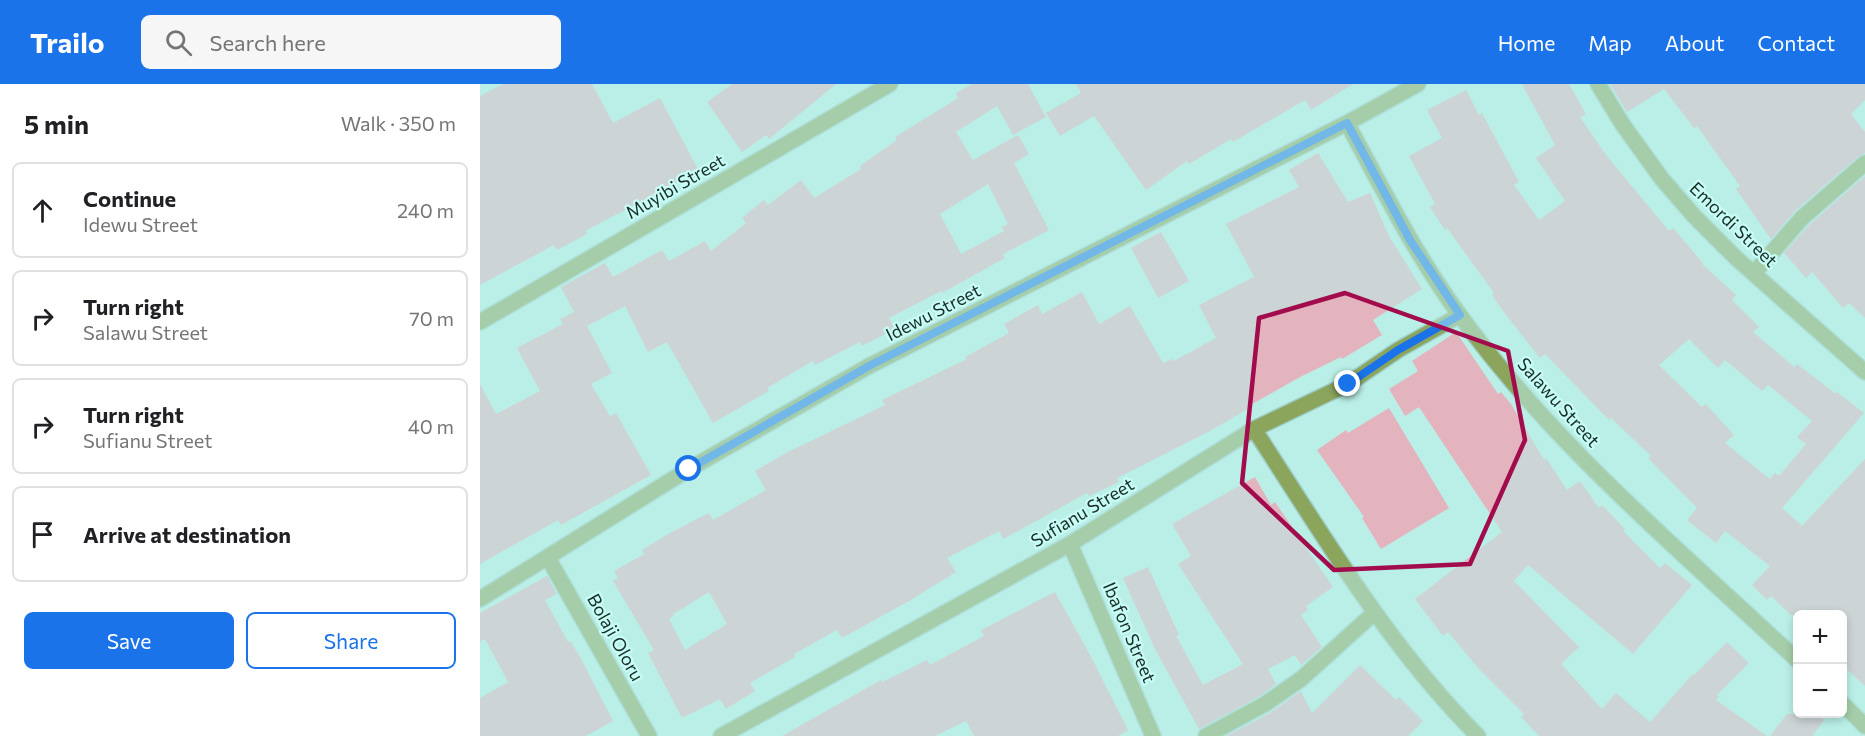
<!DOCTYPE html>
<meta charset="utf-8">
<style>
:root{--surface:#fff;--page:#f6f6f6;--text:#202124;--muted:#757577;--line:#e0e0e0;--accent:#1a73e8}
body{margin:0;font-family:Commissioner,sans-serif;background:var(--page);color:var(--text)}
.controls{position:absolute;right:18px;bottom:18px;display:grid;overflow:hidden;border-radius:9px;box-shadow:0 3px 9px #0003}
.controls button{width:54px;height:54px;display:grid;place-items:center;padding:0;border:0;border-bottom:2px solid var(--line);background:var(--surface);color:var(--text);font:30px sans-serif}
.stop{position:absolute;width:18px;height:18px;margin:-14px;border:4px solid #1a73e8;border-radius:50%;background:#fff}
.stop.end{background:#1a73e8;border-color:#fff;box-shadow:0 2px 6px #0008}
.list{margin:0;padding:0;list-style:none}
h2{display:flex;justify-content:space-between;align-items:center;height:78px;margin:0;padding:0 24px;font-size:26px}
h2 small{font-size:20px;font-weight:400;color:var(--muted)}
.list li{display:grid;grid-template-columns:39px 1fr auto;gap:18px;align-items:center;box-sizing:border-box;height:96px;margin:0 12px 12px;padding:0 12px;border:2px solid var(--line);border-radius:9px}
.list b{display:block;font-size:22px;white-space:nowrap}
.list p{margin:0;font-size:20px;white-space:nowrap;color:var(--muted)}
.list em{font-size:20px;font-style:normal;color:var(--muted)}
.actions{display:flex;gap:12px;padding:18px 24px}
.actions a{flex:1;padding:14px 0;border:2px solid var(--accent);border-radius:9px;text-align:center;font-size:21px;color:var(--accent)}
.actions .main{background:var(--accent);color:#fff}
.icon{flex:none;width:33px;height:33px;fill:none;stroke:currentColor;stroke-width:2;stroke-linecap:round;stroke-linejoin:round}
.map{position:relative;flex:none;width:1385px;height:652px;overflow:hidden}
header{display:flex;align-items:center;gap:36px;box-sizing:border-box;height:84px;padding:0 30px;background:var(--accent);color:#fff}
header strong{font-size:28px}
nav{display:flex;gap:33px;margin-inline-start:auto;font-size:21px}
.search{width:420px;height:54px;background:var(--page);display:flex;align-items:center;gap:15px;box-sizing:border-box;padding:0 21px;border-radius:9px;color:var(--muted);font-size:22px}
main{display:flex}
aside{flex:1;background:var(--surface)}
.map>svg:first-child{display:block}
.building{fill:#e3b4be;fill-rule:evenodd}
.lines{fill:none;stroke-linecap:round;stroke-linejoin:round}
.minor-casing{stroke:#9dccc5;stroke-width:18}
.minor{stroke:#8ca55d;stroke-width:15}
.route{stroke:#1a73e8;stroke-width:8}
.marked{fill:none;stroke:#a20b4c;stroke-width:4.5;stroke-linejoin:round}
.labels{text-anchor:middle;dominant-baseline:central;stroke-width:4.5;stroke-linejoin:round;paint-order:stroke}
.street-label{font-size:18px;fill:#182d2a;stroke:#c7fdf4}
</style>
<header>
<strong>Trailo</strong>
<div class="search"><svg class="icon" aria-label="search" viewBox="0 0 24 24"><circle cx="10" cy="10" r="6"/><path d="M15 15l6 6"/></svg>Search here</div>
<nav><a>Home</a><a>Map</a><a>About</a><a>Contact</a></nav>
</header>
<main>
<aside>
<h2>5 min<small>Walk · 350 m</small></h2>
<ul class="list">
<li><svg class="icon" aria-label="ahead" viewBox="0 0 24 24"><path d="M12 20V5M6 11l6-6 6 6"/></svg><div><b>Continue</b><p>Idewu Street</p></div><em>240 m</em></li>
<li><svg class="icon" aria-label="right" viewBox="0 0 24 24"><path d="M7 20v-9h11M14 6l5 5-5 5"/></svg><div><b>Turn right</b><p>Salawu Street</p></div><em>70 m</em></li>
<li><svg class="icon" aria-label="right" viewBox="0 0 24 24"><path d="M7 20v-9h11M14 6l5 5-5 5"/></svg><div><b>Turn right</b><p>Sufianu Street</p></div><em>40 m</em></li>
<li><svg class="icon" aria-label="arrive" viewBox="0 0 24 24"><path d="M6 21V4h12l-3 4 3 4H6"/></svg><div><b>Arrive at destination</b></div></li>
</ul>
<div class="actions"><a class="main">Save</a><a>Share</a></div>
</aside>
<div class="map">
<svg width="1385" height="652" viewBox="0 0 1385 652">
<rect width="100%" height="100%" fill="#baefe7"/>
<path class="building" d="M23,0H112L133,39L180,14L219,87L105,147L107,150L77,166L74,161L0,201V12Z
M252,0H356L289,55L286,51L262,68L227,18Z
M492,0H548L566,33L533,51L517,22L476,48L493,76L538,51L549,70L534,79L569,146L523,170L525,174L462,209L461,207L409,234L415,245L382,262L380,258L335,281L333,277L287,304L289,307L233,339L187,258L168,268L145,222L107,242L132,289L111,300L130,332L136,329L171,391L81,441L78,436L0,480V300L16,330L60,307L37,264L83,240L80,235L94,228L81,203L125,179L133,193L182,166L189,177L225,157L231,167L266,139L262,134L284,116L288,121L321,96L334,114L381,85L380,82L417,56L415,53L478,14L476,9ZM508,100L528,140L522,143L524,147L481,170L460,130Z
M596,0H873L831,26L825,16L753,58L751,55L709,80L707,77L666,106L614,32L580,52L566,29L601,9Z
M1042,0H1089L1106,30L1100,33L1126,71L1189,147L1193,144L1223,179L1222,180L1256,211L1252,216L1279,243L1273,248L1314,283L1317,280L1356,310L1357,308L1384,329L1302,424L1322,442L1385,375V602L1362,581V531H1311L1291,512L1287,516L1272,501L1290,482L1245,447L1236,459L1207,436L1217,424L1168,374L1171,372L1131,334L1129,336L1065,270L1060,274L1023,227L1012,211L1014,209L967,144L965,146L950,123L955,120L929,72L962,54L947,26L986,6L999,31L1002,29L1039,98L1034,101L1059,136L1085,117L1056,74L1075,61ZM1209,255L1238,284L1245,276L1282,307L1288,301L1332,337L1317,353L1326,360L1299,392L1295,389L1290,395L1245,359L1254,351L1226,320L1222,323L1179,281Z
M1130,0H1385V16L1371,30L1385,48V69L1379,72L1315,127L1291,155L1256,105L1260,102L1217,42L1214,44L1184,5L1147,28Z
M838,69L868,118L890,109L909,152L942,205L893,236L902,251L862,275L861,273L820,293L767,323L768,325L730,347L637,394L639,398L609,412L607,409L523,455L519,447L467,474L476,488L429,517L362,554L357,546L314,570L315,573L270,599L275,607L246,625L240,615L202,634L168,569L174,566L133,497L138,494L134,487L164,470L162,466L190,449L229,429L233,436L286,406L275,387L306,369L405,321L402,316L487,275L485,273L529,249L524,240L558,221L562,230L602,208L619,240L650,222L683,279L692,275L694,277L736,254L719,221L774,193L746,140L819,103L809,86ZM229,508L247,540L205,566L189,535L194,532L193,530Z
M1385,92V234L1369,219L1363,224L1332,188L1326,194L1304,169L1329,141Z
M681,148L709,197L678,214L651,164Z
M976,248L1018,310L1021,308L1031,320L1064,376L1066,374L1087,406L1100,397L1119,424L1122,421L1145,445L1143,447L1180,484L1185,479L1212,501L1153,570L1048,481L1034,497L1099,563L1081,580L1122,625L1136,609L1170,638L1213,590L1214,591L1247,558L1269,579L1237,611L1239,613L1236,616L1287,652H1059L1041,633L1044,630L999,585L968,548L963,552L935,515L1022,448L939,323L925,332L909,305L938,287L932,277Z
M909,324L969,424L901,465L882,434L884,433L837,366L866,346L868,349Z
M775,393L791,421L795,418L853,503L826,522L828,526L821,531L842,563L821,581L815,571L788,585L796,600L780,612L719,645L675,565L643,494L668,483L699,551L696,552L723,601L763,580L698,480L711,472L692,440Z
M67,492L77,510L65,516L88,558L90,557L99,571L133,637L106,652H0V614L28,598L5,555L0,558V529Z
M575,508L609,569L648,646L638,652H494L486,637L455,652H302L401,596L402,598L447,576L450,581L504,552L501,546Z
M880,581L916,616L919,613L943,637L928,652H746L790,629L821,607L832,629Z
M1307,630H1335L1344,636L1332,652H1290Z"/>
<g class="lines">
<defs>
<path id="minor" d="M1118,0L1143,41L1182,95L1214,132L1256,174L1385,288
M867,39C902,104 935,170 979,230C1074,362 1200,466 1318,577
M1274,189L1322,134L1385,79
M0,238L410,0
M774,345C843,451 908,562 998,652
M590,460L673,652
M68,474L169,652
M0,515L209,385L389,282L867,39L938,0
M1362,619L1385,642
M241,652L590,460L774,345L868,300L918,266L980,231
M726,652L785,620L821,595L894,529"/>
</defs>
<use href="#minor" class="minor-casing"/>
<use href="#minor" class="minor"/>
</g>
<g class="lines">
<path class="route" d="M209,385L389,282L867,39L930,156L980,231L918,266L868,300"/>
</g>
<path d="M0 0H1385V652H0ZM865,209L1028,267L1045,356L990,480L854,486L762,399L779,234Z" fill="#baefe7" fill-opacity=".55" fill-rule="evenodd"/>
<path class="marked" d="M865,209L1028,267L1045,356L990,480L854,486L762,399L779,234Z"/>
<g class="labels">
<g class="street-label">
<text transform="translate(195 102) rotate(-30)">Muyibi Street</text>
<text transform="translate(1254 140) rotate(44)">Emordi Street</text>
<text transform="translate(453 228) rotate(-27)">Idewu Street</text>
<text transform="translate(1079 318) rotate(48)">Salawu Street</text>
<text transform="translate(602 428) rotate(-31)">Sufianu Street</text>
<text transform="translate(650 548) rotate(67)">Ibafon Street</text>
<text transform="translate(136 553) rotate(61)">Bolaji Oloru</text>
</g>
</g>
</svg>
<div class="controls">
<button>+</button>
<button>−</button>
</div>
<div class="stop" style="left:209px;top:385px"></div>
<div class="stop end" style="left:868px;top:300px"></div>
</div>
</main>
